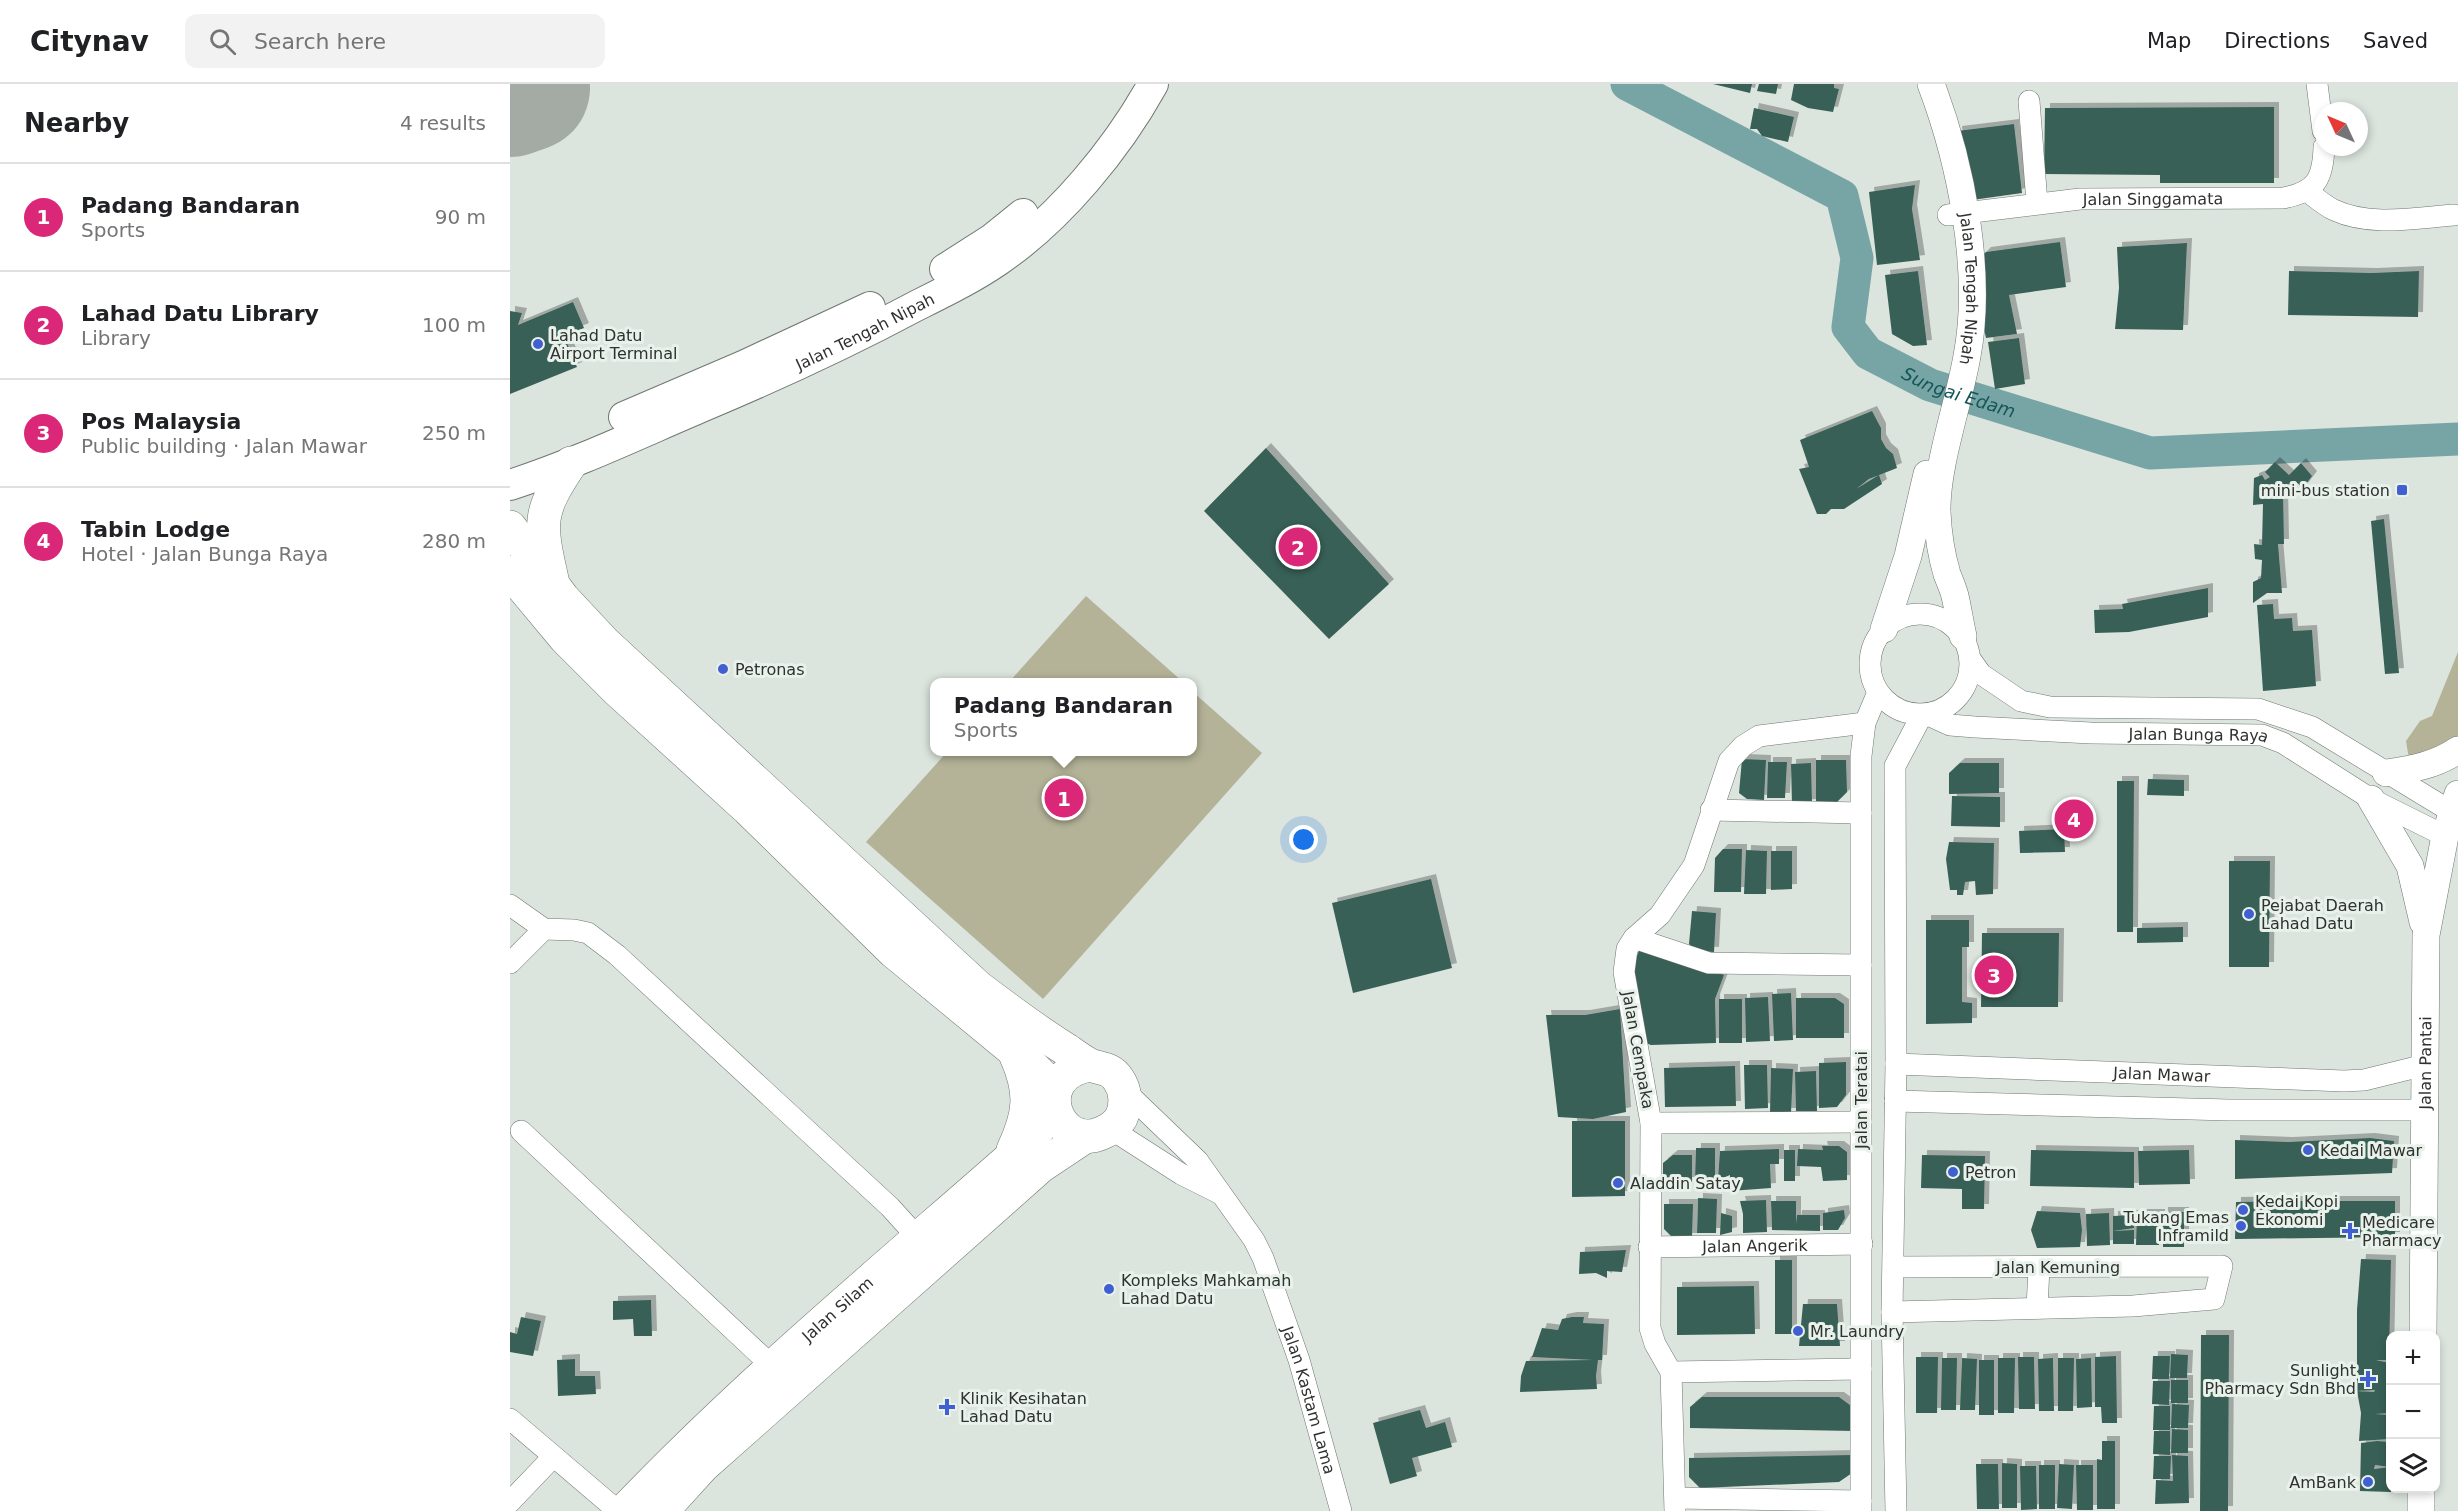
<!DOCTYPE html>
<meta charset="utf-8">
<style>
:root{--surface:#fff;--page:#f2f2f2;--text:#202124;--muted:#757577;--line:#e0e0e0;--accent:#db2777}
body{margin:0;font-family:"DejaVu Sans",sans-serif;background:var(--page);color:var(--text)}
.controls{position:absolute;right:18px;bottom:18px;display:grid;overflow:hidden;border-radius:12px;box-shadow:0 3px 9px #0003}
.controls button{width:54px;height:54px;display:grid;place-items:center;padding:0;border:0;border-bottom:2px solid var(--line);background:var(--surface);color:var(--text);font:30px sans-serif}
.compass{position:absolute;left:1804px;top:18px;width:54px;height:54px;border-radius:50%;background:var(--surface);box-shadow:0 3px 9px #0003;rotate:314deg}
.you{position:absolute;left:794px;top:756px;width:21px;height:21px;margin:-15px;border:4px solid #fff;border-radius:50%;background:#1a73e8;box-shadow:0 0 0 9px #1a73e833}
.badge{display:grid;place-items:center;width:39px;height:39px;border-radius:50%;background:var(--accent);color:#fff;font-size:20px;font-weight:700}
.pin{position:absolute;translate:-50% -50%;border:3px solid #fff;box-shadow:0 2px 6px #0006}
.popup{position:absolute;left:420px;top:594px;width:267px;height:78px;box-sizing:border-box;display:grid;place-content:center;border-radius:12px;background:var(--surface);filter:drop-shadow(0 2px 4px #0005);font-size:20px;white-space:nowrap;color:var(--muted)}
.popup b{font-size:22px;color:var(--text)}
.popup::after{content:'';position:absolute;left:50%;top:100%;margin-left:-12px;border:12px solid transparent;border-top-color:var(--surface)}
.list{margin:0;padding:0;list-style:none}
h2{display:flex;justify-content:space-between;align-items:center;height:78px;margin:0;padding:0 24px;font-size:26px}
h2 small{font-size:20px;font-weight:400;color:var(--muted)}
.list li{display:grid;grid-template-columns:39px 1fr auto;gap:18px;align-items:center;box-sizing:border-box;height:108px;padding:0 24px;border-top:2px solid var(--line)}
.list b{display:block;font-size:22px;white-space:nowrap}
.list p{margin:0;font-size:20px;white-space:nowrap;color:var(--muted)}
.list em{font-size:20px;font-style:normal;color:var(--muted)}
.icon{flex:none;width:33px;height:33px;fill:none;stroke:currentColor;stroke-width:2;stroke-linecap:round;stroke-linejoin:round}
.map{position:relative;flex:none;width:1948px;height:1427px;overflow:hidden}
header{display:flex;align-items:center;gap:36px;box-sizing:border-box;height:84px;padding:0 30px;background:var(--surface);border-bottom:2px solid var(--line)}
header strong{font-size:28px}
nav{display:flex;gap:33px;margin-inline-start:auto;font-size:21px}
.search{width:420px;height:54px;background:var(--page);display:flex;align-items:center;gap:15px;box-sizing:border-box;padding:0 21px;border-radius:12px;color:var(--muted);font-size:22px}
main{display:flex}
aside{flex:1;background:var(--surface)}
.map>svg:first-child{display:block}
.green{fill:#b4b398}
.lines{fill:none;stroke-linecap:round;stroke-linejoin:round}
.river{stroke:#77a4a5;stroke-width:33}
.runway{stroke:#a4aaa4;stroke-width:126}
.building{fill:#386056;filter:url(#shadow)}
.minor-casing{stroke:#6f7771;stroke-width:22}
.tertiary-casing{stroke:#6f7771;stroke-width:28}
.secondary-casing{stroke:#6f7771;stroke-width:32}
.trunk-casing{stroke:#6f7771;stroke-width:34}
.minor{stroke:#fff;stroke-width:21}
.tertiary{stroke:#fff;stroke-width:27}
.secondary{stroke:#fff;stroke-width:30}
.trunk{stroke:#fff;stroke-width:33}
.poi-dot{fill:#4060d2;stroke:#e8f1ea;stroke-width:2}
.labels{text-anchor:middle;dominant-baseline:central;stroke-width:6;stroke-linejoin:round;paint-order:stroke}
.street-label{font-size:16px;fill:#2f322f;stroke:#e8f1ea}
.poi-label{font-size:16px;fill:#2f322f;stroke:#e8f1ea;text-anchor:start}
.water-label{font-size:18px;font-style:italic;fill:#155659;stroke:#e8f1ea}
</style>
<header>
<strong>Citynav</strong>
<div class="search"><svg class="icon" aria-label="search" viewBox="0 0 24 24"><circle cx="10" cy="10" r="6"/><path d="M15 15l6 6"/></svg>Search here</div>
<nav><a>Map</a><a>Directions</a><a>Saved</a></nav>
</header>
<main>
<aside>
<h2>Nearby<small>4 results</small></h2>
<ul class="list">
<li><span class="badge">1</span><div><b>Padang Bandaran</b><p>Sports</p></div><em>90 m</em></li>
<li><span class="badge">2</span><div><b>Lahad Datu Library</b><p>Library</p></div><em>100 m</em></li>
<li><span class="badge">3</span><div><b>Pos Malaysia</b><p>Public building · Jalan Mawar</p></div><em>250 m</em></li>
<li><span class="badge">4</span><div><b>Tabin Lodge</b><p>Hotel · Jalan Bunga Raya</p></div><em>280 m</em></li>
</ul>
</aside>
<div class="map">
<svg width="1948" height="1427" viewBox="0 0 1948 1427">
<defs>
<filter id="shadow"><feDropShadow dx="5" dy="-5" stdDeviation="0" flood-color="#0004"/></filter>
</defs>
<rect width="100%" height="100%" fill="#dbe4dd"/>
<path class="green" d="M576,512L673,598H499Z
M1948,568V659L1900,681L1896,657L1910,637L1922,632Z
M683,608L752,669L533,915L356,758L437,668H683Z"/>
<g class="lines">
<path class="river" id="s1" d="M1117,0L1332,112L1347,174L1338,243L1358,269L1420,301L1640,369L1948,355"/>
<path class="runway" d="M0,10L17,4"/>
</g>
<path class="building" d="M1203,0H1242L1240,9Z
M1249,0H1268L1266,10L1247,7Z
M1284,0H1324V4L1329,5L1323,28L1298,24L1281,16Z
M1764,23V99H1650V91L1534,90L1535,24Z
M1244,24L1284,33L1278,58L1252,52L1247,45H1240Z
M1504,40L1512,109L1455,117L1447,47Z
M1405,101L1402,125L1410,176L1367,181L1359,108Z
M1550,158L1556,203L1499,211L1507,250L1476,254L1468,216L1465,179L1476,168Z
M1677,159L1673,246L1605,245L1609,204L1607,163Z
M1408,187L1417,261L1403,262L1382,250L1375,191Z
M1779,187L1862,189L1909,187L1908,233L1778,231Z
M63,218L74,244L54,252L67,283L0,310V227L12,229L8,241Z
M1509,254L1515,300L1485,305L1478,258Z
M1362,327L1371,344V355L1376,364L1383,370L1387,384L1359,395L1346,405L1369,391L1372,400L1334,425H1321L1316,430H1307L1289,385L1299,383L1290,356Z
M756,364L879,500L819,555L694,427Z
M1765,378L1779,391L1791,379L1802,392L1793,404L1785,397L1773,407L1774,460H1768L1772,509H1757L1743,519V498L1751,494L1752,476L1745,475L1744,460L1752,461L1753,420L1743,421L1744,394L1752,391L1755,396L1760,393L1755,388Z
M1874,435L1889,589L1875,590L1861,437Z
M1698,504V533L1619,548L1585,549L1584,526L1613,525L1612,520Z
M1763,520L1764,535L1782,534L1783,547L1802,546L1806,602L1753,607L1747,521Z
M1232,675L1256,676L1254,716L1237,715L1229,709Z
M1306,676H1336L1337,708L1326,719H1306Z
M1258,678H1277L1275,714H1257Z
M1301,679L1302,720L1282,721L1281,680Z
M1450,679H1489V709L1439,710V689Z
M1638,695L1674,696V712L1637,711Z
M1607,697H1624L1623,848H1607Z
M1442,712L1490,713V743L1441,742Z
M1554,745L1555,768L1510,769L1509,747Z
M1439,758L1484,759L1483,810L1466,811L1465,797L1455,798L1453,811H1447V806H1440L1436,775Z
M1213,765H1232L1231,808H1204L1205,774Z
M1236,766L1257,767L1256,810H1234Z
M1261,767H1282V805L1261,806Z
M1719,777H1760L1759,883H1719Z
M921,795L942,884L843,909L822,819Z
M1182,827L1206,829L1204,868L1186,867L1179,860Z
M1416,836H1459V863H1452V918L1462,919V939L1416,940Z
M1673,843V858L1627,859V844Z
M1472,849H1549L1548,923H1471Z
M1132,859L1214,891L1205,915L1206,959L1141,961L1130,957L1123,882Z
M1281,909L1283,956L1264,957L1262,910Z
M1258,913L1260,957L1236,958L1235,914Z
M1286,914H1325L1334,920V954H1286Z
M1209,915H1232V959H1209Z
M1110,925L1116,1028L1083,1035L1048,1033L1036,931H1075Z
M1336,978V1011L1327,1023L1309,1024V979Z
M1234,981H1257L1258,1024L1235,1025Z
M1225,982L1226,1022L1155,1023L1154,984Z
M1261,984L1283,985L1281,1029H1260Z
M1306,987L1307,1027H1286L1285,988Z
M1062,1037H1115V1112L1062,1113Z
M1860,1054L1884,1057L1882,1089L1725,1095V1056L1778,1058Z
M1312,1062H1329L1337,1068V1096L1313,1097L1311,1083L1287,1082L1288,1065L1313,1066Z
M1186,1064H1205V1098H1185Z
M1269,1065V1080H1260L1261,1104L1220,1107V1091L1208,1096L1210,1067Z
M1274,1066H1285V1097H1274Z
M1521,1066L1624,1068V1104L1520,1102Z
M1679,1066L1680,1100L1629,1101L1628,1067Z
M1163,1071H1182V1098H1153V1079Z
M1412,1071L1475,1072L1474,1125H1452V1105L1411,1104Z
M1188,1114L1207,1115L1206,1149H1187Z
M1256,1116L1257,1148L1233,1149V1130L1230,1117Z
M1261,1117H1286V1140L1287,1131H1310V1147L1262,1146Z
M1778,1117H1885V1153L1725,1155L1726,1118Z
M1154,1120H1183L1182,1154H1163L1154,1145Z
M1334,1126L1335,1134L1328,1146H1313V1129Z
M1527,1127L1570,1129L1572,1146L1570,1163L1527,1164L1521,1146Z
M1653,1128H1674V1163H1653Z
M1211,1129L1222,1132V1148L1210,1151Z
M1599,1129L1600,1161L1577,1162L1576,1130Z
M1627,1130H1650L1649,1161H1626Z
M1623,1131L1624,1144L1603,1147V1132Z
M1624,1146V1160H1603V1147Z
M1116,1166L1112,1188L1097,1187V1194L1086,1189L1069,1190L1070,1168Z
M1851,1175L1881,1176L1879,1276H1866L1879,1279L1880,1329L1865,1330L1880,1331L1879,1355L1849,1357L1851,1329L1847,1307L1864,1308L1865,1306L1847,1307V1226Z
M1265,1176H1282V1250H1265Z
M1244,1202L1245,1250L1167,1251V1203Z
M141,1216L142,1252H124L123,1235L103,1236V1217Z
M1293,1220H1327L1330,1262H1289Z
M11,1233L31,1237L23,1272L0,1268V1248L7,1250Z
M1062,1233H1074L1073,1239L1094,1240L1092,1276H1088L1086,1292L1087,1305L1010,1308L1011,1292L1016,1277L1083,1276L1022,1273L1032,1244L1048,1246L1052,1235Z
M1691,1251H1719L1718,1427H1690Z
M1661,1270L1678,1271L1677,1294H1660Z
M1606,1272L1607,1339H1592L1591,1323H1585V1273Z
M1643,1272H1660L1659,1295H1642Z
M1406,1273H1428L1427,1329H1406Z
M1508,1273H1524L1525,1325H1509Z
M1432,1274H1447L1446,1326H1431Z
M1452,1274L1467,1275L1465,1326H1450Z
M1488,1274H1505L1504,1329H1488Z
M1543,1274L1544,1327H1529L1528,1275Z
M1548,1274H1564L1563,1327H1548Z
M1581,1274L1582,1323L1567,1324L1566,1275Z
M65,1275V1292H85L86,1310L48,1312L47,1276Z
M1469,1276H1484V1331H1469Z
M1661,1296H1678V1319H1661Z
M1643,1297H1660L1659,1321L1642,1320Z
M1192,1313H1329L1344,1324V1347L1180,1344V1323Z
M1662,1320L1679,1321L1678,1344H1661Z
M1644,1322H1660V1346H1643Z
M910,1326L916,1344L935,1338L942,1363L902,1374L907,1392L880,1400L863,1339Z
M1662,1345L1678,1346V1369H1661Z
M1644,1347H1660V1371L1643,1370Z
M1592,1357H1605V1425H1587V1375L1592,1376Z
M1867,1357L1879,1358L1880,1383L1865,1381L1864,1385L1880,1383L1881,1408L1850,1407L1851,1359Z
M1342,1371V1389L1329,1398L1190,1404L1179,1393V1374Z
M1662,1371L1678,1372L1679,1419L1645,1420L1646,1396L1663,1397Z
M1644,1372H1661L1660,1395H1643Z
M1492,1379L1507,1380V1424H1492Z
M1466,1380H1488L1489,1425H1467Z
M1549,1380L1564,1381L1562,1425L1547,1424Z
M1529,1381H1545V1425H1529Z
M1566,1381H1583V1426H1567Z
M1510,1382H1526L1527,1425L1511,1426Z"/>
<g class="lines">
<defs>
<g id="minor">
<path d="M1807,0L1813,47"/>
<path d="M1519,17L1527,119"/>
<path d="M1797,107C1806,114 1815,122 1824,126C1861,143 1905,134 1944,131"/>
<path id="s2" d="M1438,131L1570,115L1773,114C1806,108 1813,95 1814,63"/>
<circle cx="1410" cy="580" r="50"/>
<path d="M1461,576L1471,590L1511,617L1540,623L1748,625L1802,643L1942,728"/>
<path id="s3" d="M1418,631L1440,641L1465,643L1581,649L1752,651L1773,659L1861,715L1935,752"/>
<path d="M1201,726L1351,729"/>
<path d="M0,821L34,845L64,846L78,849L107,871L380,1123L409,1155"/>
<path d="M1124,854L1199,879L1351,881"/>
<path d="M0,879L34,845"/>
<path id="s4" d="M1386,980L1834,997L1854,996L1915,981"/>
<path id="s5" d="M614,1006L688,1077L744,1156L753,1174L789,1276L831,1427"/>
<path d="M1385,1017L1719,1026H1914"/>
<path d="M1141,1039L1351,1038"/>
<path d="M601,1045L671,1090L709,1109"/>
<path d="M11,1047L262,1282"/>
<path id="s6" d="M1139,1163L1352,1160"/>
<path d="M1527,1224L1529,1184"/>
<path d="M1382,1228L1623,1222L1704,1215L1712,1182L1384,1183"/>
<path d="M1161,1288L1351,1285"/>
<path d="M0,1335L108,1427"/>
<path d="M1166,1414L1351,1417"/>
<path d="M0,1418L43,1373"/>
<path d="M1165,1427L1161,1288L1145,1260L1140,1244L1141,1039L1114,888L1117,865L1124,854L1150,831L1184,781L1219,677L1233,662L1249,652L1355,639"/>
<path d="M1351,1427V672L1355,639L1368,608"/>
<path d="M1386,1427L1382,1228L1386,980L1385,682L1412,631"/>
</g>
<g id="tertiary">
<path id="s7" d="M1421,0C1451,79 1473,188 1457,272C1449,319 1426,381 1427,428C1428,449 1431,470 1437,490C1440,498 1443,504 1445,512C1448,525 1450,539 1453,552"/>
<path d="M1374,545L1398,472L1417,390"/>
<path d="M1876,689C1903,685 1926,681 1948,666"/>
<path d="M1861,715L1900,782L1913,838"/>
<path id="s8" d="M1913,1252L1916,851L1935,752L1948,710"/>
<path d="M1911,1427V1404"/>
</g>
<g id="secondary">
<path d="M435,185L482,155L513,130"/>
<path d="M114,333L233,282L360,223"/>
<path id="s9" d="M0,401C65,380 126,351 189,324C263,293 335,260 406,222C434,208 463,194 489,176C550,134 607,65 643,0"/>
</g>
<g id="trunk">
<path d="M0,443L53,514L95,559L468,903C497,925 526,947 557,966C564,971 572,977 580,981C591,985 601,984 608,995C616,1006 617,1021 611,1034C607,1040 601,1045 594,1048C549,1071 516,992 580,981"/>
<path d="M0,488L55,554L108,607L238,725L384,868L520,980L532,992L544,1017"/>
<path d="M42,495C29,438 28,428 61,379"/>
<path d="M503,1066C520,1030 522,1008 506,972"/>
<path id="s10" d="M114,1427C239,1296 379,1181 515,1061L545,1025"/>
<path d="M152,1427L193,1382L531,1082L576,1052"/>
</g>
</defs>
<use href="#minor" class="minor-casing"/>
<use href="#tertiary" class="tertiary-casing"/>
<use href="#secondary" class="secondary-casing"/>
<use href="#trunk" class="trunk-casing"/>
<use href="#minor" class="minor"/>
<use href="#tertiary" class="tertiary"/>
<use href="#secondary" class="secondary"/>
<use href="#trunk" class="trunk"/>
</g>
<g class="poi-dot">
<circle cx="28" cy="260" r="6"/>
<rect x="1886" y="400" width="12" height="12" rx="3"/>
<circle cx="213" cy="585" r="6"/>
<circle cx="1739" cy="830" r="6"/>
<circle cx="1798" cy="1066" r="6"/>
<circle cx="1443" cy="1088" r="6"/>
<circle cx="1108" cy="1099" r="6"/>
<circle cx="1733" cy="1126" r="6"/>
<circle cx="1731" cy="1142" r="6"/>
<path d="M1837 1138h6v6h6v6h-6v6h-6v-6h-6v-6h6z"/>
<circle cx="599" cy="1205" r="6"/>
<circle cx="1288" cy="1247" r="6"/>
<path d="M1855 1286h6v6h6v6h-6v6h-6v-6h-6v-6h6z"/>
<path d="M434 1314h6v6h6v6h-6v6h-6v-6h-6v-6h6z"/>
<circle cx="1858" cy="1398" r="6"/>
</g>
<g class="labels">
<g class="street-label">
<text stroke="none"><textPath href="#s2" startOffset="206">Jalan Singgamata</textPath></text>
<text stroke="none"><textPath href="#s7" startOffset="210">Jalan Tengah Nipah</textPath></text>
<text stroke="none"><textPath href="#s9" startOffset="387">Jalan Tengah Nipah</textPath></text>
<text stroke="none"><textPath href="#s3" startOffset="273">Jalan Bunga Raya</textPath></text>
<text transform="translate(1128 966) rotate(80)">Jalan Cempaka</text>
<text stroke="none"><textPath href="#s8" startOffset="273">Jalan Pantai</textPath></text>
<text stroke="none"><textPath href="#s4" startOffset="266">Jalan Mawar</textPath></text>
<text transform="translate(1351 1016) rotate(-90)">Jalan Teratai</text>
<text stroke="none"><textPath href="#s6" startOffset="106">Jalan Angerik</textPath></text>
<text x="1548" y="1183">Jalan Kemuning</text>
<text stroke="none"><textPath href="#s10" startOffset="294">Jalan Silam</textPath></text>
<text stroke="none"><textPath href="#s5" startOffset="369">Jalan Kastam Lama</textPath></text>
</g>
<g class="poi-label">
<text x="40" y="251">Lahad Datu<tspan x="40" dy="18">Airport Terminal</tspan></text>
<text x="1880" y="406" text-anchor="end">mini-bus station</text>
<text x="225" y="585">Petronas</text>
<text x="1751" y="821">Pejabat Daerah<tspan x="1751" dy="18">Lahad Datu</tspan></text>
<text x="1810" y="1066">Kedai Mawar</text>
<text x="1455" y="1088">Petron</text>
<text x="1120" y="1099">Aladdin Satay</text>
<text x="1745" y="1117">Kedai Kopi<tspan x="1745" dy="18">Ekonomi</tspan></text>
<text x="1719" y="1133" text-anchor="end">Tukang Emas<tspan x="1719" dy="18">Inframild</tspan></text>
<text x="1852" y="1138">Medicare<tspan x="1852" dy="18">Pharmacy</tspan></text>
<text x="611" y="1196">Kompleks Mahkamah<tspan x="611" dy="18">Lahad Datu</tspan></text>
<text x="1300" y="1247">Mr. Laundry</text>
<text x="1846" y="1286" text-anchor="end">Sunlight<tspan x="1846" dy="18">Pharmacy Sdn Bhd</tspan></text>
<text x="450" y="1314">Klinik Kesihatan<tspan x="450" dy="18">Lahad Datu</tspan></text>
<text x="1846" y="1398" text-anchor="end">AmBank</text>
</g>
<g class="water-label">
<text stroke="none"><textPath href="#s1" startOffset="508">Sungai Edam</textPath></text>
</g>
</g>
</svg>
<div class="controls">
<button>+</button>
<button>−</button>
<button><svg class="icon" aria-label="layers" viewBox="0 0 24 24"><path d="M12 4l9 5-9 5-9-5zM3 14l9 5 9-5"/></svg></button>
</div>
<svg class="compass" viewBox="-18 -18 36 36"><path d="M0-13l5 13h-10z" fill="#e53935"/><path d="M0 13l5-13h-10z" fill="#757577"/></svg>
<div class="you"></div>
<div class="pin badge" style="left:554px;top:714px">1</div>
<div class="popup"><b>Padang Bandaran</b>Sports</div>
<div class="pin badge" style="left:788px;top:463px">2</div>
<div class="pin badge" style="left:1484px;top:891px">3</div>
<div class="pin badge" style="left:1564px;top:735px">4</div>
</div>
</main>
